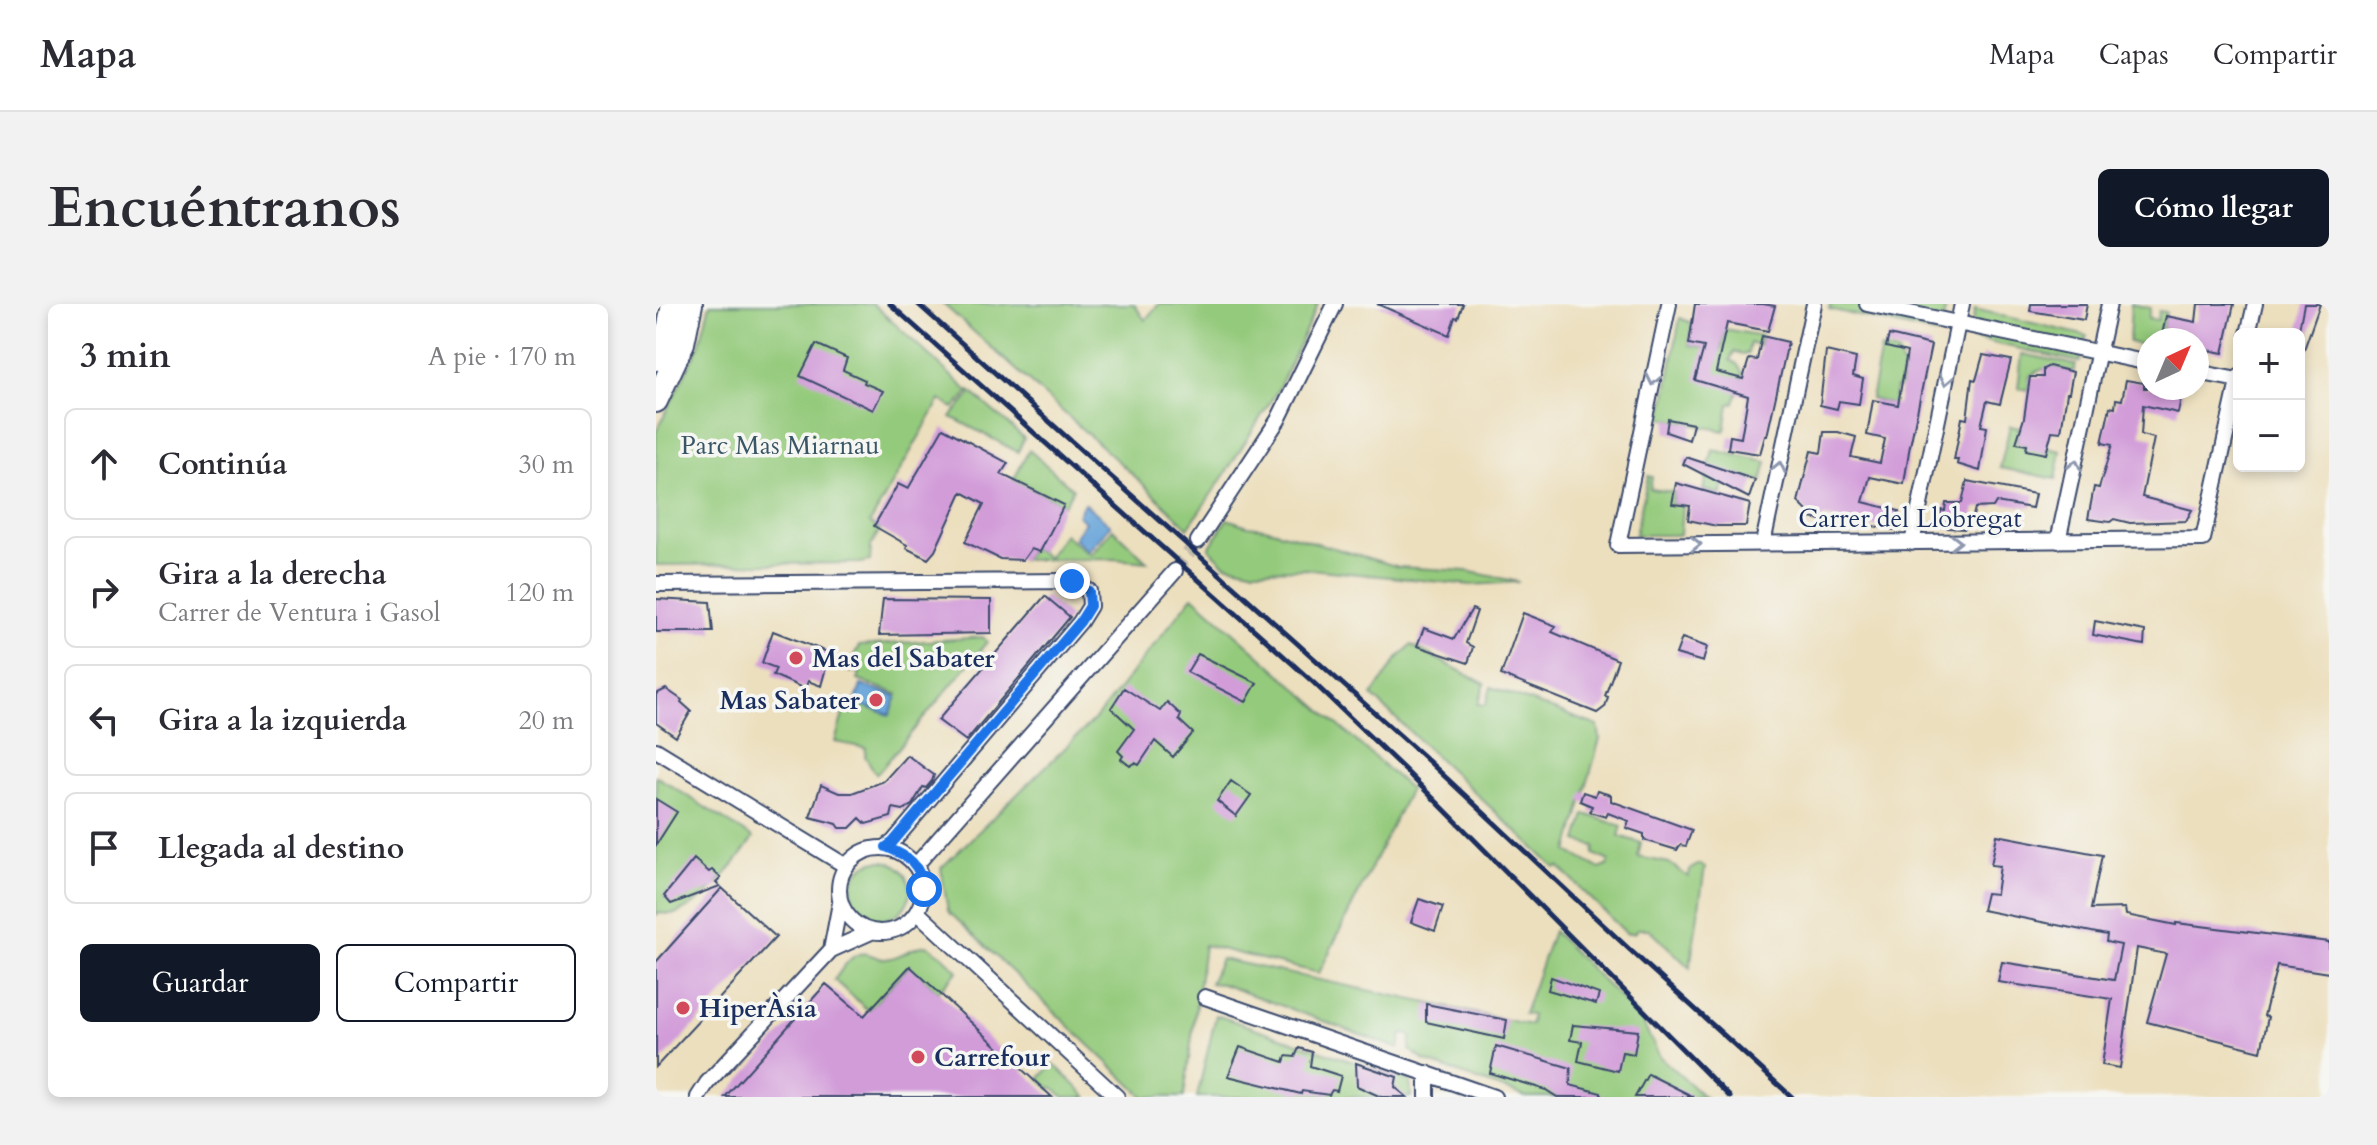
<!DOCTYPE html>
<html lang="es">
<meta charset="utf-8">
<style>
:root{--surface:#fff;--page:#f2f2f3;--text:#2b2b33;--muted:#7c7c81;--line:#e1e1e2;--accent:#111827}
body{margin:0;font-family:Cardo,serif;background:var(--page);color:var(--text)}
.controls{position:absolute;right:24px;top:24px;display:grid;overflow:hidden;border-radius:12px;box-shadow:0 4px 12px #0003}
.controls button{width:72px;height:72px;display:grid;place-items:center;padding:0;border:0;border-bottom:2px solid var(--line);background:var(--surface);color:var(--text);font:40px sans-serif}
.compass{position:absolute;left:1481px;top:24px;width:72px;height:72px;border-radius:50%;background:var(--surface);box-shadow:0 4px 12px #0003;rotate:44deg}
.stop{position:absolute;width:24px;height:24px;margin:-18px;border:6px solid #1a73e8;border-radius:50%;background:#fff}
.stop.end{background:#1a73e8;border-color:#fff;box-shadow:0 2px 8px #0008}
.list{margin:0;padding:0;list-style:none}
h2{display:flex;justify-content:space-between;align-items:center;height:104px;margin:0;padding:0 32px;font-size:34px}
h2 small{font-size:26px;font-weight:400;color:var(--muted)}
.list li{display:grid;grid-template-columns:52px 1fr auto;gap:24px;align-items:center;box-sizing:border-box;height:112px;margin:0 16px 16px;padding:0 16px;border:2px solid var(--line);border-radius:12px}
.list b{display:block;font-size:30px;white-space:nowrap}
.list p{margin:0;font-size:26px;white-space:nowrap;color:var(--muted)}
.list em{font-size:26px;font-style:normal;color:var(--muted)}
.actions{display:flex;gap:16px;padding:24px 32px}
.actions a{flex:1;padding:18px 0;border:2px solid var(--accent);border-radius:12px;text-align:center;font-size:28px;color:var(--accent)}
.actions .main{background:var(--accent);color:#fff}
.icon{flex:none;width:44px;height:44px;fill:none;stroke:currentColor;stroke-width:2;stroke-linecap:round;stroke-linejoin:round}
.map{position:relative;flex:none;width:1673px;height:793px;overflow:hidden;border-radius:12px}
header{display:flex;align-items:center;gap:48px;box-sizing:border-box;height:112px;padding:0 40px;background:var(--surface);border-bottom:2px solid var(--line)}
header strong{font-size:38px}
nav{display:flex;gap:44px;margin-inline-start:auto;font-size:28px}
.intro{display:flex;align-items:center;justify-content:space-between;box-sizing:border-box;height:192px;padding:0 48px}
h1{margin:0;font-size:56px}
.button{padding:20px 36px;border-radius:12px;background:var(--accent);color:#fff;font-size:28px;font-weight:700}
main{display:flex;gap:48px;padding:0 48px}
aside{flex:1;background:var(--surface);border-radius:12px;box-shadow:0 4px 12px #0003}
.map>svg:first-child{display:block}
.green{fill:#94ca7c;stroke:#587c6d;stroke-width:2}
.water{fill:#68a4d9;stroke:#426a9c;stroke-width:2}
.building{fill:#d29cd9}
.lines{fill:none;stroke-linecap:round;stroke-linejoin:round}
.street-tunnel{stroke:#c2bcab;stroke-width:14;stroke-dasharray:14 7;stroke-linecap:butt}
.street-casing{stroke:#3a496c;stroke-width:18}
.primary-casing{stroke:#3a496c;stroke-width:26}
.street{stroke:#fff;stroke-width:14}
.primary{stroke:#fff;stroke-width:22}
.rail{stroke:#1b2f5e;stroke-width:5}
.oneway{stroke:#8d97ae}
.route{stroke:#1a73e8;stroke-width:10}
.poi-dot{fill:#d1495b;stroke:#f6f6f2;stroke-width:3}
.labels{text-anchor:middle;dominant-baseline:central;stroke-width:7;stroke-linejoin:round;paint-order:stroke}
.park-label{font-size:26px;fill:#395666;stroke:#f6f6f2}
.street-label{font-size:26px;fill:#1b2f5e;stroke:#f6f6f2}
.poi-label{font-size:26px;font-weight:bold;fill:#1b2f5e;stroke:#f6f6f2;text-anchor:start}
</style>
<header>
<strong>Mapa</strong>
<nav><a>Mapa</a><a>Capas</a><a>Compartir</a></nav>
</header>
<div class="intro"><h1>Encuéntranos</h1><a class="button">Cómo llegar</a></div>
<main>
<aside>
<h2>3 min<small>A pie · 170 m</small></h2>
<ul class="list">
<li><svg class="icon" aria-label="ahead" viewBox="0 0 24 24"><path d="M12 20V5M6 11l6-6 6 6"/></svg><div><b>Continúa</b></div><em>30 m</em></li>
<li><svg class="icon" aria-label="right" viewBox="0 0 24 24"><path d="M7 20v-9h11M14 6l5 5-5 5"/></svg><div><b>Gira a la derecha</b><p>Carrer de Ventura i Gasol</p></div><em>120 m</em></li>
<li><svg class="icon" aria-label="left" viewBox="0 0 24 24"><path d="M17 20v-9H6M10 6l-5 5 5 5"/></svg><div><b>Gira a la izquierda</b></div><em>20 m</em></li>
<li><svg class="icon" aria-label="arrive" viewBox="0 0 24 24"><path d="M6 21V4h12l-3 4 3 4H6"/></svg><div><b>Llegada al destino</b></div></li>
</ul>
<div class="actions"><a class="main">Guardar</a><a>Compartir</a></div>
</aside>
<div class="map">
<svg width="1673" height="793" viewBox="0 0 1673 793">
<rect width="100%" height="100%" fill="#f6f6f2"/>
<filter id="ink" filterUnits="userSpaceOnUse"><feTurbulence type="fractalNoise" baseFrequency=".0125" numOctaves="2"/><feDisplacementMap in="SourceGraphic" scale="16" xChannelSelector="R" yChannelSelector="G"/><feConvolveMatrix kernelMatrix="1 2 1 2 8 2 1 2 1" color-interpolation-filters="sRGB"/></filter>
<filter id="wash" filterUnits="userSpaceOnUse"><feTurbulence type="fractalNoise" baseFrequency=".006" numOctaves="4" result="noise"/><feDisplacementMap in="SourceGraphic" scale="32" xChannelSelector="R" yChannelSelector="G"/><feGaussianBlur stdDeviation="1.8" result="paint"/><feColorMatrix in="noise" values="0 0 0 0 0 0 0 0 0 0 0 0 0 0 0 0 0 1.4 0 .05"/><feComposite in="paint" operator="in"/></filter>
<g filter="url(#wash)">
<rect width="100%" height="100%" fill="#ecdfbe"/>
<path class="green" d="M54,0H217L312,87H314L368,134L362,148L295,113L315,90L313,88L298,104L284,96L214,219L224,225L215,242L214,257L205,259L0,261V128L43,42Z
M287,0H478L489,16L503,0H662L623,84L569,170L532,224L485,178Z
M1174,0H1282L1290,2L1284,31L1173,5Z
M1475,0L1494,4L1492,15L1502,16L1503,7L1510,8L1506,31L1500,30L1499,36H1493L1489,42L1473,38Z
M1319,5L1431,32L1424,58L1314,34Z
M1024,14L1036,19L1033,41L1065,46L1069,25L1106,32L1104,42L1094,39L1092,49L1087,50L1078,48L1074,56L1081,60L1087,70L1078,99L1073,100L1069,127L1006,114Z
M1225,45L1242,49L1245,59L1248,62L1243,84H1240L1237,100L1215,95Z
M1366,50L1420,61L1417,68C1398,63 1391,60 1374,72L1372,86L1362,84Z
M1354,122L1364,124L1360,138L1390,150L1392,144L1405,147L1400,175L1344,164Z
M373,146L417,185L408,201L357,177Z
M1057,146L1111,158L1106,177L1068,168L1065,190L1047,186Z
M992,172L996,173L994,185L1018,188L1016,200L1026,201L1024,231H979Z
M571,215L592,222L609,224L743,263L810,267L863,278L815,281L653,265L595,266L569,260L553,244Z
M457,225L492,258L457,255L367,256L375,245L384,248L391,254L408,230L434,251Z
M537,292L754,485L663,669L548,641L528,793H488L292,607L285,564L440,414Z
M327,333L331,338L222,469L220,470L209,452L210,444L179,438L191,396L234,411L242,390L202,376L204,368H193L197,353L203,342Z
M755,341L829,380L822,400L830,401L835,383L942,422L944,435L912,547L944,565L951,562L953,557L938,550L939,542L921,537L929,510L966,522L963,532L985,539L982,553L1013,559L1032,573L1035,565L1044,560L1049,563L1034,664L993,625H982L978,629H970L903,563L899,564L716,392L741,355Z
M0,472L97,534C80,559 50,598 21,609C15,611 8,609 2,609L0,611Z
M196 586a29 29 0 1 1 58 0a29 29 0 1 1-58 0Z
M897,627L984,714L1004,753L1048,793H870L769,757L754,746L755,731L746,730L743,744L738,743L566,680L554,679L565,655L875,721L876,711L868,710Z
M271,641L287,652L302,667L282,688L253,662L213,707L178,676C186,666 196,646 211,650C221,652 224,657 235,654C248,651 257,642 271,641Z
M560,711L754,777L755,793H541Z
M398,760L431,793H408L396,783L394,785L383,774Z"/>
<path class="water" d="M428,199L455,221L432,247L418,234L429,218L422,211Z
M205,381L241,392L234,411L199,399Z"/>
<g id="blocks">
<path class="building" d="M721,0H807L802,14L799,13L793,31Z
M1039,0H1107L1119,2L1112,27L1071,19L1060,68L1087,75L1093,55L1101,56L1106,32L1132,38L1111,132H1109L1104,150L1072,145L1074,132L1085,134L1092,92L1039,76L1048,43L1033,40Z
M1375,0H1431L1428,16L1374,7Z
M1542,0H1578L1567,49L1541,44V36H1509L1510,31H1506L1510,12L1540,18Z
M1648,0H1664L1645,54H1643L1642,30Z
M1233,31L1275,41L1253,147L1248,180L1214,173L1207,198L1243,207L1239,226L1168,213L1166,216L1153,214L1154,210L1142,198L1155,147L1165,149L1168,128H1182L1200,133L1195,153L1224,159L1229,135L1211,131L1217,96L1242,101L1251,48L1230,43Z
M160,40L191,54L187,66L209,76L208,79L227,87L217,106L144,72Z
M1170,47L1200,54L1197,72L1207,75L1203,100L1183,97L1181,105L1164,101Z
M1327,51L1355,56L1344,100L1331,97L1325,122L1331,123L1324,167L1301,160L1302,156H1298L1306,114L1311,115L1316,75L1320,76Z
M1393,62L1417,68L1413,89H1411L1405,128L1396,127L1390,150L1370,146L1371,141L1360,139L1368,114L1374,73H1387V65Z
M1470,76L1488,79V84H1506L1526,89L1522,109L1487,101L1485,131L1498,134L1486,193L1536,206L1530,217L1474,219L1458,215L1454,218L1432,215L1438,183L1443,184L1456,141L1446,139L1454,103L1459,104L1460,95L1466,96Z
M1012,115L1037,120L1033,136L1010,128Z
M287,124L352,159L345,170L408,201L384,248L375,245L367,256L344,255L309,238L328,200L306,188L279,247L272,255L250,244L251,241L218,222L242,180L252,185Z
M1030,153L1099,176L1093,194L1027,160Z
M1311,177L1379,190L1376,204L1340,198L1337,203L1319,204L1315,220L1309,225L1292,224L1283,220L1285,206L1289,207L1290,199H1306Z
M1020,179L1094,200L1090,222H1061L1032,216L1034,202L1016,200Z
M389,292L414,313L310,437L282,416Z
M0,295L54,298L57,328H0Z
M227,295L335,296V329L223,331Z
M816,305L821,307L810,339L817,343L812,359L761,342L768,324L798,335Z
M867,309L900,322L896,328L962,356L949,392L952,393L949,403L941,409L845,371Z
M1439,317L1489,327L1488,341L1437,331Z
M117,327L174,349L165,382L152,377L149,385L117,371L120,364L106,359Z
M1026,334L1051,343L1047,358L1020,350Z
M542,350L601,379L590,398L531,368Z
M468,384L504,407L511,398L525,411L523,416L537,429L517,453L499,437L483,461L479,459L474,462L465,455L467,452L462,447L478,425L455,404Z
M10,385L26,396L25,398L35,407L20,433L0,419V390Z
M251,451L278,471L276,477L270,484L267,483L256,501L247,506L237,504L235,513L210,520L204,514L194,524H184L181,520L154,513L165,481L183,489H196L228,477Z
M575,477L595,491L580,512L561,497Z
M941,487L955,491V497L1036,526L1030,542L1024,541L1021,546L988,536V530L970,524L973,517L952,509L950,513L934,508L936,502L924,497L927,488L939,492Z
M0,495L21,508L0,541Z
M1341,531L1446,551L1435,605L1469,604L1470,611L1520,621V619L1673,638V669L1621,661L1608,712L1612,713L1605,747L1491,718L1510,650L1481,644L1464,764L1446,761L1456,695L1342,678L1346,658L1458,676L1465,641L1450,638L1451,631L1326,606L1330,589L1340,590L1344,562L1335,561Z
M38,555L53,568L56,566L65,574L60,579L64,582L15,600L8,592Z
M66,584L120,633L0,763V658Z
M763,595L787,603L779,627L755,618Z
M254,662L396,793H69L170,680L208,712Z
M895,673L943,690L940,700L892,686Z
M770,700L851,716L848,735L770,718Z
M917,721L982,727L978,750L966,748L962,767L922,757L926,738L914,736Z
M840,742L915,764L914,781L945,789V793H901L890,786L834,769Z
M584,743L628,758L630,752L639,753L643,744L656,748L654,762L685,772L681,787L676,786L673,791L646,787L645,790L572,772Z
M700,759L741,773L739,783L751,793H725L701,782Z
M992,770L1038,793H979Z"/>
</g>
</g>
<g filter="url(#ink)">
<use href="#blocks" fill-opacity="0" stroke="#3a496c" stroke-width="2"/>
<g class="lines">
<path class="street-tunnel" d="M519,267L542,237"/>
<defs>
<path id="street" d="M1013,0L962,241L1547,235L1583,73
M1211,0L1493,59
M1592,30L1599,0
M1541,68L1582,76
M542,237L622,116L679,0
M1402,237L1453,0
M1107,239L1158,0
M1256,239L1306,0
M0,280L416,277L433,287L434,302L424,318L237,538L230,543
M0,446L190,562
M183 586a42 42 0 1 1 84 0a42 42 0 1 1-84 0Z
M260,561L519,267
M261,608L461,793
M175,646L184,599
M549,693L838,793
M771,769V793
M42,793L51,779L175,646L215,628"/>
<path id="primary" d="M0,55L13,22L17,0
M0,97L27,39L35,0"/>
</defs>
<use href="#street" class="street-casing"/>
<use href="#primary" class="primary-casing"/>
<use href="#street" class="street"/>
<use href="#primary" class="primary"/>
<path class="rail" d="M234,0L659,380L750,467L1074,793
M262,0L767,452L973,645L1136,793"/>
</g>
<defs><path id="oneway-chevron" d="M-2-3.5L2.5 0L-2 3.5" fill="none" stroke-width="1.6" stroke-linecap="round" stroke-linejoin="round" transform="scale(2)"/></defs>
<g class="oneway">
<use href="#oneway-chevron" transform="translate(997 76) rotate(102)"/>
<use href="#oneway-chevron" transform="translate(1290 76) rotate(102)"/>
<use href="#oneway-chevron" transform="translate(1419 161) rotate(-78)"/>
<use href="#oneway-chevron" transform="translate(1123 163) rotate(-78)"/>
<use href="#oneway-chevron" transform="translate(1300 238) rotate(-1)"/>
<use href="#oneway-chevron" transform="translate(1040 240) rotate(-1)"/>
</g>
</g>
<g class="lines" filter="url(#ink)">
<path class="route" d="M268,585C263,559 254,553 230,543L237,538L424,318L434,302L433,287L416,277"/>
</g>
<g class="poi-dot">
<circle cx="140" cy="354" r="8"/>
<circle cx="220" cy="396" r="8"/>
<circle cx="27" cy="704" r="8"/>
<circle cx="262" cy="753" r="8"/>
</g>
<g class="labels">
<g class="park-label">
<text x="124" y="141">Parc Mas Miarnau</text>
</g>
<g class="street-label">
<text x="1254" y="214">Carrer del Llobregat</text>
</g>
<g class="poi-label">
<text x="156" y="354">Mas del Sabater</text>
<text x="204" y="396" text-anchor="end">Mas Sabater</text>
<text x="43" y="704">HiperÀsia</text>
<text x="278" y="753">Carrefour</text>
</g>
</g>
</svg>
<div class="controls">
<button>+</button>
<button>−</button>
</div>
<svg class="compass" viewBox="-18 -18 36 36"><path d="M0-13l5 13h-10z" fill="#e53935"/><path d="M0 13l5-13h-10z" fill="#7c7c81"/></svg>
<div class="stop" style="left:268px;top:585px"></div>
<div class="stop end" style="left:416px;top:277px"></div>
</div>
</main>
